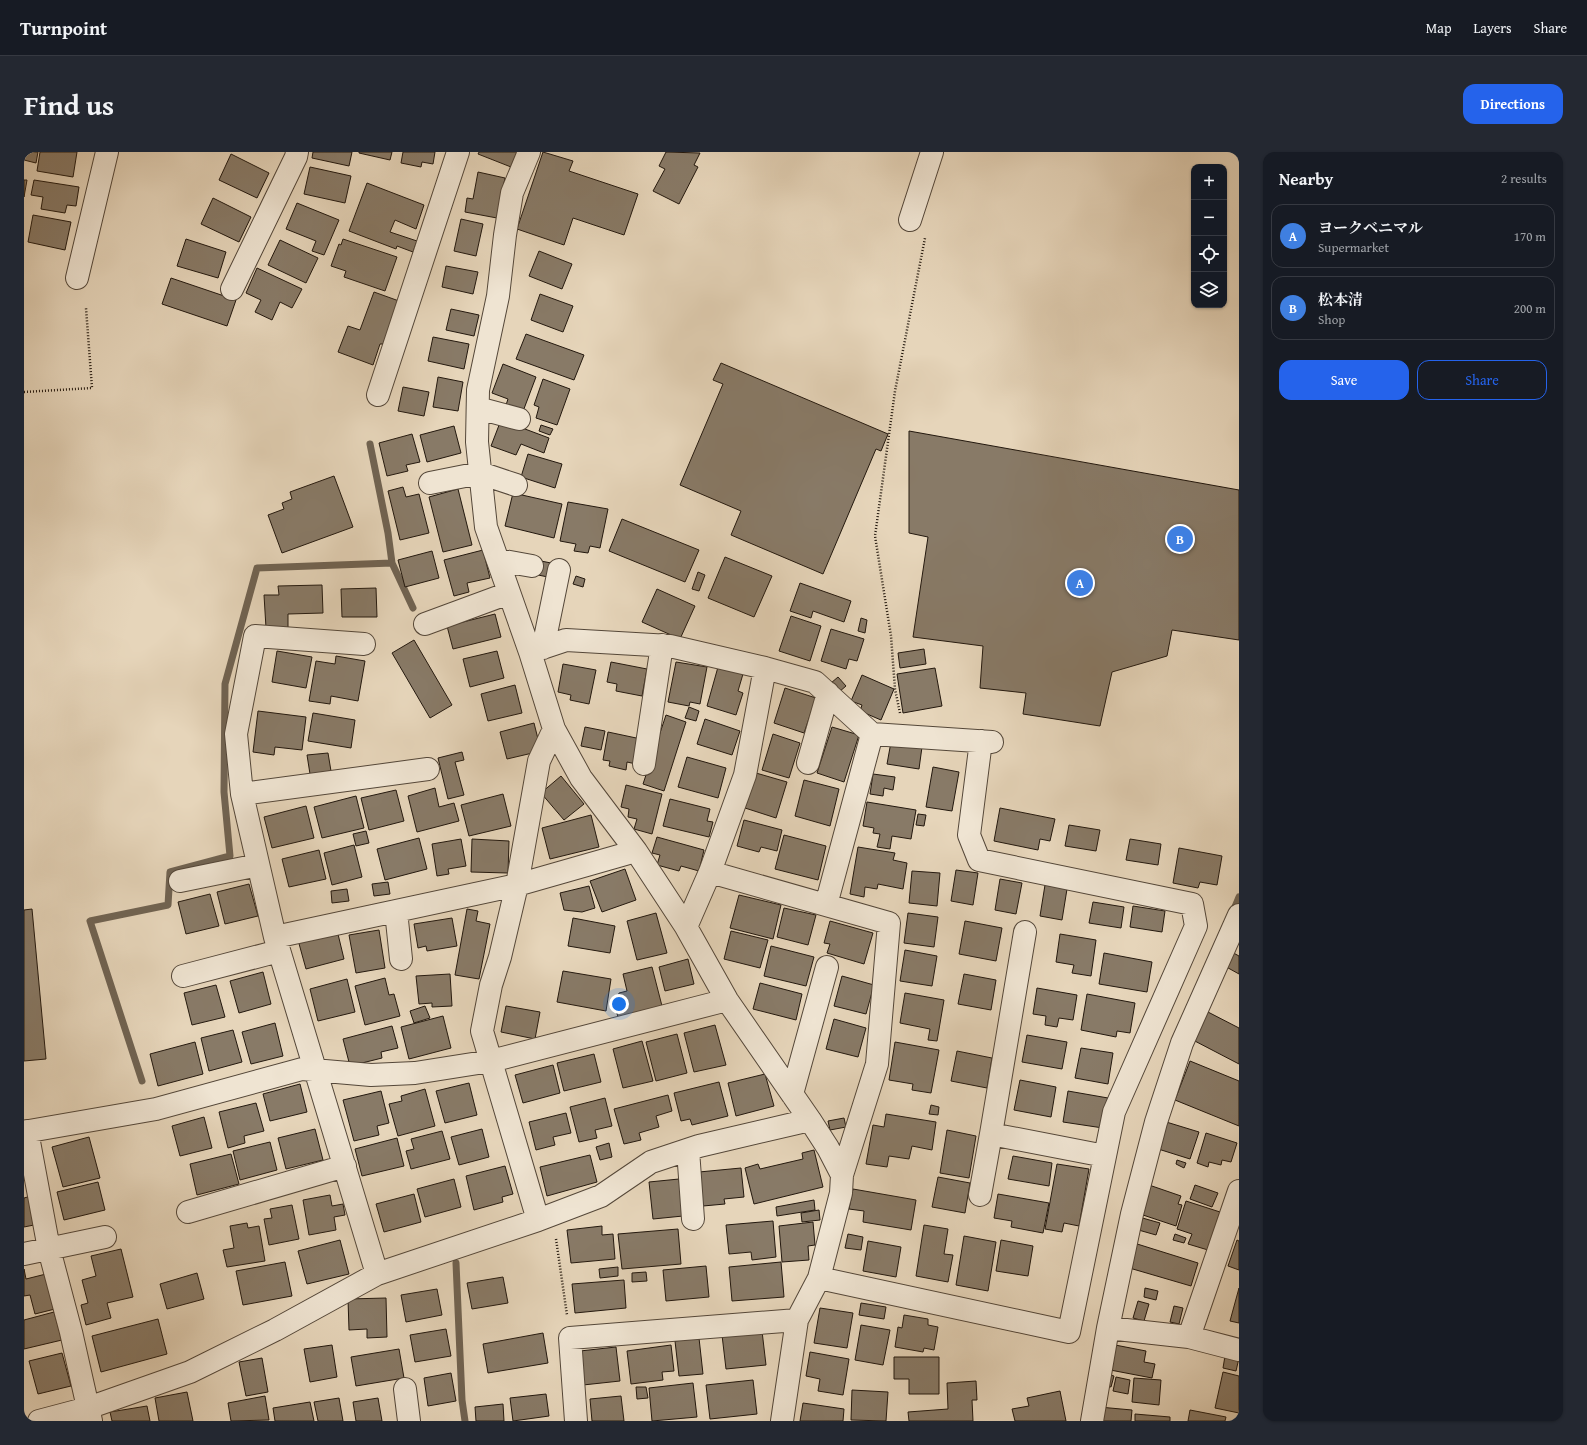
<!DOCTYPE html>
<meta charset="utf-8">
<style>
:root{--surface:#171b24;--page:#242831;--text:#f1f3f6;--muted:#9ea1a6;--line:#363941;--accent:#2563eb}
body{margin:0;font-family:"Gentium Book Plus","Noto Serif JP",serif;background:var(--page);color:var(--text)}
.controls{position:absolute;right:12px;top:12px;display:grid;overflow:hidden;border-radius:8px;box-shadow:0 1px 3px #0004}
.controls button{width:36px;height:36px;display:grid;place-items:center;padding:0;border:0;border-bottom:1px solid var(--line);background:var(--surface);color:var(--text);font:20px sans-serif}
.you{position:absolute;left:595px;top:852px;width:14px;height:14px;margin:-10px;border:3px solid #fff;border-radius:50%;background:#1a73e8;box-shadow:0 0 0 6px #1a73e833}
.badge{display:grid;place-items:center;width:26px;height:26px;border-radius:50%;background:var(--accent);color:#fff;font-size:13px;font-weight:700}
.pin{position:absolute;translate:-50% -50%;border:2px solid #fff;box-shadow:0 1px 4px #0006}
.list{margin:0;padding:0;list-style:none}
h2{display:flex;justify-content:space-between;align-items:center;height:52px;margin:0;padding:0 16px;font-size:17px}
h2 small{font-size:13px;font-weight:400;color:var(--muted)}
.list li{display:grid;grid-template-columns:26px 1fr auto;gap:12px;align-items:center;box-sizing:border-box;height:64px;margin:0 8px 8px;padding:0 8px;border:1px solid var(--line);border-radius:12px}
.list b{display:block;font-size:15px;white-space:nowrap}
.list p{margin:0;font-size:13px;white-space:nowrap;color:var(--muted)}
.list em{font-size:13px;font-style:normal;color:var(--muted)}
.actions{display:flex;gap:8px;padding:12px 16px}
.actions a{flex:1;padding:9px 0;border:1px solid var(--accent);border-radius:12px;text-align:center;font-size:14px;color:var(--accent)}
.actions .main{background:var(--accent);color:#fff}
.icon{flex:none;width:22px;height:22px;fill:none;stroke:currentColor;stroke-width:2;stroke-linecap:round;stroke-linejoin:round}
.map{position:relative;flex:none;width:1215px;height:1269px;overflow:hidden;border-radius:12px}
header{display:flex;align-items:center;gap:24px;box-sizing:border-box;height:56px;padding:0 20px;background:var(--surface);border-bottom:1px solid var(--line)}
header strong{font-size:19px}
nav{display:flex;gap:22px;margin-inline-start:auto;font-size:14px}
.intro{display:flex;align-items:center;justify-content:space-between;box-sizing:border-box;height:96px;padding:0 24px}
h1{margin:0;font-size:28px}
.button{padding:10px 18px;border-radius:12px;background:var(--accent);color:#fff;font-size:14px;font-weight:700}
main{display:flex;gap:24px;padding:0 24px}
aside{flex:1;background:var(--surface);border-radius:12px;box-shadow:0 1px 3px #0004}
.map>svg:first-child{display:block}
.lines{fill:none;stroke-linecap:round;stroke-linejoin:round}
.stream{stroke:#706352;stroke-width:7}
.building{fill:#887a67;stroke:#23180e}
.street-casing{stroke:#544739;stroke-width:24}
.path{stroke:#23180e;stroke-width:2.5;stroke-dasharray:1 2;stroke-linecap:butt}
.street{stroke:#efe4d2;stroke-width:22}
</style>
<header>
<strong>Turnpoint</strong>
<nav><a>Map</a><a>Layers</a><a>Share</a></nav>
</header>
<div class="intro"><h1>Find us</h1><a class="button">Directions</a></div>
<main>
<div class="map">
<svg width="1215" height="1269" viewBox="0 0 1215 1269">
<rect width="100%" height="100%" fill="#e6d5ba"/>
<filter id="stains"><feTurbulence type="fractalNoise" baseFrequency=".005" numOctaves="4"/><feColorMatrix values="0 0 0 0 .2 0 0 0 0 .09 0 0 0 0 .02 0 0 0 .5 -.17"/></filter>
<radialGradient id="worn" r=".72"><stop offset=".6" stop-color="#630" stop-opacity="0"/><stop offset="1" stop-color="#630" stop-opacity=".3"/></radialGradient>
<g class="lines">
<path class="stream" d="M346,292L364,381L368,411L389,456
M1208,762L1215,745
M118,929L66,769L144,753L146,720L206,704L200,640L201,532L233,416L368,411
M432,1111L438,1248L441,1269"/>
</g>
<path class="building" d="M0,0H14L12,11L0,8Z
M16,0H53L49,25L13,19Z
M289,0H328L325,14L288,6Z
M335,0H368L366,8L335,1Z
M379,0H411L409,12L398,10L397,15L377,11Z
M455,0H493L487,15L454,2Z
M519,0L549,9L545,19L614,42L600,83L549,66L540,93L493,77Z
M642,0L676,1L670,13L674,15L655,52L629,39L641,17L635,14Z
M207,2L245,21L233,46L195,28Z
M286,15L327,24L321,51L280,42Z
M454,20L481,26L473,66L441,60L443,46L449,47Z
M0,28H3L0,45Z
M10,28L55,35L52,54L43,53L41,61L17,57L19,45L7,43Z
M343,31L400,53L392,77L371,68L366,80L393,89L389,100L373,94L372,97L325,79Z
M189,46L227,65L215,90L177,72Z
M273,51L315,68L300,103L288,99L292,89L262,77Z
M9,63L47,70L41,98L4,90Z
M437,67L459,72L452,104L430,99Z
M162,87L202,100L194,126L153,114Z
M319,87L373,105L361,139L320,125L322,119L307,114L315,92L317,93Z
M256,88L294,106L282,131L244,113Z
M515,99L548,112L538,137L505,124Z
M422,114L454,120L449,142L418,135Z
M233,116L278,137L268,156L256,150L248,168L231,160L237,148L222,141Z
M147,126L212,148L203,174L138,152Z
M350,140L375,149L359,192H356L349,213L314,200L324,174L336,178Z
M516,142L549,154L539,180L507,168Z
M427,157L455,163L450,184L422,178Z
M502,182L560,203L550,228L492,207Z
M409,185L445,192L440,217L404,209Z
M697,211L864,282L857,299L852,297L799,422L707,383L717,359L656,333L699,232L689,228Z
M479,212L512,225L498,262L481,256L484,247L468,241Z
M414,225L439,230L434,259L409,255Z
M519,227L546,237L533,273L512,266L515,255L510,253Z
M379,235L405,240L400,264L374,259Z
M477,268L525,286L520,301L497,292L492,303L467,294Z
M517,273L529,277L526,283L515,279Z
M430,274L437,301L403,310L396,283Z
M885,279L1215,338V488L1148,478L1143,504L1088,520L1076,574L999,562L1002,541L956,536L959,494L889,485L904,385L885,381Z
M388,282L396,310L382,313L384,319L363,324L355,291Z
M504,302L538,312L531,336L497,325Z
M310,324L329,375L258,401L244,363L260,357L258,351L268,347L266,340Z
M379,335L382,345L395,342L405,381L376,388L364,339Z
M434,337L448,393L419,400L405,345Z
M489,341L538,352L530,386L481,374Z
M544,350L584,357L576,396L566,394L564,401L550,399L552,392L536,389Z
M598,367L675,398L661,430L585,399Z
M459,398L466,426L443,431L445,440L430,444L420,408Z
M408,399L415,426L381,435L374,408Z
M701,405L748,424L730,465L684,446Z
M517,409L527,411L524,425L514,423Z
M674,420L681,423L675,439L668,437Z
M552,424L561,427L559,435L549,432Z
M776,431L827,449L820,470L789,459L787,466L766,459Z
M298,433L299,461L264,462V476H242L240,443H255L254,434Z
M352,436L353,465H318L317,437Z
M633,437L671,454L656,487L618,470Z
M471,462L477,485L429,497L423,474Z
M767,464L797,474L786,509L755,499Z
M837,466L843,468L841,481L834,479Z
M807,477L840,487L833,509L825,507L822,517L797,509Z
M390,488L428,553L406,566L368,501Z
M900,497L902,512L876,516L874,501Z
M253,499L288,505L282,536L248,530Z
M473,499L480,526L446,535L439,507Z
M312,504L341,509L334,549L307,544L306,552L285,549L292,509L311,512Z
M587,510L623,517L618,544L592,539L593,532L583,530Z
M652,510L683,515L676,552L666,550L665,554L644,550Z
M539,512L572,518L565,552L546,548L547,543L534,540Z
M694,515L719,522L714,539L719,541L712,563L683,554Z
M911,516L918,554L879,561L873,522Z
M838,523L870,537L857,568L836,559L838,553L827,549Z
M814,525L822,534L815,540L807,531Z
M491,533L498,561L464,569L457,542Z
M761,536L792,546L780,581L750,571Z
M665,555L675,559L672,569L661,566Z
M234,559L282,565L278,598L251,595L250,603L229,600Z
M289,561L331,568L327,596L284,589Z
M642,563L662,570L640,639L619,632Z
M681,567L716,579L708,603L673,592Z
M510,571L517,599L483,607L476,580Z
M561,575L581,579L577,598L557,594Z
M808,575L835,583L820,630L793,621Z
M584,580L617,587L612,612L603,610L602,618L585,614L586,609L579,608Z
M749,582L776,591L765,626L738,618Z
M867,590L898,595L895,617L863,612Z
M438,600L440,608L431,610L440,643L424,647L414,606Z
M304,601L307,619L286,622L283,603Z
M663,605L702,616L694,646L654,635Z
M909,615L935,620L928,659L902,655Z
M732,621L763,630L752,666L721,656Z
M849,622L871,625L869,638L860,636L859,644L846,642Z
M537,624L560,652L540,668L517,641Z
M780,628L815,637L806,674L771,664Z
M602,633L638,642L628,682L610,677L613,667L604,665L605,657L597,655Z
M411,636L415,655L430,651L435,669L393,680L384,644Z
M372,638L380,669L345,678L337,646Z
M479,642L487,674L445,684L437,653Z
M332,644L340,676L298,686L290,655Z
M646,647L686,657L683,669L689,670L685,685L639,674Z
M843,650L892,658L887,687L868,684L866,697L853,695L856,682L849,681L850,676L839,674Z
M282,654L290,686L248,696L240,665Z
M976,656L1031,667L1026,689L1016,687L1014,698L970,689Z
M894,662L902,663L900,674L892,673Z
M567,663L575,695L526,707L518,676Z
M720,668L758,678L753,699L737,695L735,700L713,694Z
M1045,673L1076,678L1072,699L1041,694Z
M342,679L345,691L332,694L329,682Z
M760,683L802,694L794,728L751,717Z
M633,685L680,698L675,719L657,714L655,719L633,713L636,703L628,701Z
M395,686L403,717L361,728L353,697Z
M437,687L442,714L424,717L425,722L413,724L408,692Z
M448,687L485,689L484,721L447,720Z
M1106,687L1137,692L1134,713L1102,708Z
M330,693L338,725L308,733L300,701Z
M834,695L871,701L869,708L883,711L879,737L854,732L853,737L841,735L840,745L826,742Z
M1155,696L1198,704L1193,733L1176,730L1174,736L1149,731Z
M295,698L302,727L265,735L258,707Z
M601,717L612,748L578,760L566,729Z
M932,718L954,721L949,753L927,749Z
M888,719L916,721L913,754L885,751Z
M976,727L998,731L992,762L971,758Z
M364,730L366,742L350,744L348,732Z
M225,732L234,764L201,772L193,740Z
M1021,733L1043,737L1038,768L1016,764Z
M565,734L571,756L558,760L540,758L536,741Z
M323,737L325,749L308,751L307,739Z
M186,742L195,774L162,782L154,750Z
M715,743L757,753L749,787L706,776Z
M1069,750L1100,755L1097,776L1065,771Z
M1109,754L1141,759L1138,780L1106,775Z
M760,756L792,763L784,793L753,785Z
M8,757L22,907L0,909V758Z
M443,757L454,759L452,769L466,772L455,827L431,823Z
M632,761L643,801L613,808L603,769Z
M884,761L914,765L910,795L880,791Z
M428,766L433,794L403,799L402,794L394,796L390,772Z
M549,766L591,774L586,801L544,794Z
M806,769L849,781L840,812L803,801L806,792L800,791Z
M941,769L978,776L972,809L935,802Z
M313,778L320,807L282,817L274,788Z
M355,778L361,816L332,821L325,783Z
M707,779L744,788L736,816L700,807Z
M1036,782L1072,788L1067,824L1048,821L1050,813L1032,810Z
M747,794L790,805L782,834L740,824Z
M881,798L913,804L908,834L876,829Z
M1204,798L1215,804V822L1197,812Z
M1080,801L1128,810L1123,840L1075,832Z
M664,807L670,832L641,839L635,815Z
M628,815L638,854L594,865L591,855L595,841L603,839L599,822Z
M539,819L587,827L582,859L533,850Z
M239,820L247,852L215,861L206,829Z
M426,822L428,854L408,855V851L395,852L392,824Z
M940,822L972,828L967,858L934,852Z
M818,824L850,833L842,862L810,854Z
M361,826L365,843L370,842L376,864L341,873L331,834Z
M323,827L331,860L294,869L286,837Z
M736,831L778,842L772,868L729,857Z
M192,833L201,865L168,873L160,841Z
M1013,836L1053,843L1049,868L1035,866L1033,875L1021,873L1022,864L1009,862Z
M881,841L920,848L913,889L904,888L906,877L876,871Z
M1063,842L1111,851L1106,881L1093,879L1092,885L1057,878Z
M401,854L406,866L390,871L386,859Z
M482,854L516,860L511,887L477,880Z
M1182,859L1215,876V912L1167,887Z
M419,864L427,896L385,907L377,875Z
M810,867L842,876L834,905L802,897Z
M251,871L259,904L227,912L218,880Z
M691,873L702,913L670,920L660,881Z
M368,874L374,896L357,900L358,906L326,914L319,887Z
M209,878L218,910L185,919L177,886Z
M653,882L663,921L632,929L622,890Z
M1003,883L1043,890L1038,917L998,910Z
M618,889L629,929L599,936L589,897Z
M171,890L179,922L134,934L126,902Z
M871,890L915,898L907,941L888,938L889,932L865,928Z
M1057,896L1089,901L1084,932L1051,926Z
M933,899L968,906L963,936L927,929Z
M570,902L577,930L540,939L533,911Z
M1166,909L1215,929V974L1151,948Z
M529,913L536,941L499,951L491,923Z
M741,922L750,954L712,964L704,931Z
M996,928L1032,935L1027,965L990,958Z
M695,930L704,964L668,973L666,967L657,969L650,941Z
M445,931L453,963L421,971L412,939Z
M276,932L283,960L246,969L239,942Z
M401,937L411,974L374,984L365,952L378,949L377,944Z
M357,939L365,971L353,974L355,983L330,989L319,948Z
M1044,939L1084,946L1079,976L1039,970Z
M644,943L648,959L632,964L635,975L615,981L617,988L600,992L590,957Z
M581,946L588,974L571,978L573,986L555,990L546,955Z
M232,951L240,979L220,984L221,991L204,996L195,960Z
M907,953L915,955L914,963L905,962Z
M542,961L547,981L529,985L531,993L512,998L505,970Z
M862,962L912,970L908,998L888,994L885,1007L865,1004L863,1015L842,1012L849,973L860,975Z
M180,965L188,996L156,1004L148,974Z
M820,966L822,975L806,978L804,969Z
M1139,969L1175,980L1166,1007L1131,996Z
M291,977L299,1008L262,1017L254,986Z
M458,977L465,1005L435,1013L427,985Z
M923,978L952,984L945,1026L916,1021Z
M418,979L426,1007L387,1017L382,999L390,997L387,987Z
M1182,981L1213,991L1207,1010L1198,1008L1197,1013L1185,1010L1184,1015L1173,1011Z
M65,985L76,1026L39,1035L28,995Z
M373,986L380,1014L338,1024L331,997Z
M246,990L253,1018L216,1028L209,999Z
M585,991L588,1005L576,1008L572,995Z
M790,998L799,1035L730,1052L721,1016L734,1012L736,1017L779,1007L778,1001Z
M207,1002L215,1032L173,1043L166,1012Z
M566,1003L573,1030L523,1044L516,1015Z
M989,1004L1028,1011L1025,1034L984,1027Z
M1153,1008L1162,1011L1160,1016L1152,1012Z
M1033,1012L1065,1017L1055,1074L1040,1071L1038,1080L1021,1077Z
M481,1014L489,1042L478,1045L479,1050L450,1058L442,1024Z
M717,1016L720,1045L700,1047L701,1052L679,1054L675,1020Z
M914,1025L946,1031L941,1061L908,1055Z
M430,1027L437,1055L401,1065L393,1037Z
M655,1027L659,1064L629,1067L625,1030Z
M74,1030L81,1058L40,1068L33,1040Z
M1125,1033L1157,1044L1154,1052L1158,1053L1152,1074L1116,1062Z
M1171,1033L1194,1041L1188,1055L1166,1047Z
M829,1037L892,1048L887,1078L839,1070L840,1059L825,1057Z
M390,1042L397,1070L360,1080L352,1052Z
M974,1042L1025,1051L1019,1081L987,1075L988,1069L970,1066Z
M306,1043L308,1054L319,1052L321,1063L310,1065L312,1078L285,1083L279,1048Z
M7,1044L15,1072L0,1075V1046Z
M790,1048L791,1058L753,1064L752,1055Z
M1162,1049L1196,1060L1184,1098L1164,1092L1168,1082L1153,1077Z
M268,1053L275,1087L245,1093L240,1067L248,1066L246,1057Z
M795,1058L796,1068L778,1070L777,1061Z
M1115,1065L1136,1071L1132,1083L1111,1077Z
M749,1069L752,1105L728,1108L727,1100L705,1102L702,1073Z
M789,1070L791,1093L784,1094L785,1108L758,1110L755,1074Z
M223,1071L224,1076L235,1074L241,1109L203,1115L199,1098L210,1096L206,1074Z
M900,1073L924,1077L920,1102L929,1103L924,1130L892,1124Z
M578,1074V1083L589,1082L591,1107L547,1111L543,1078Z
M654,1077L657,1112L598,1117L594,1082Z
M824,1082L839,1085L837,1098L821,1096Z
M1151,1082L1162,1086L1160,1091L1149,1088Z
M940,1084L972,1090L964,1139L932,1133Z
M316,1088L325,1122L283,1132L274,1099Z
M977,1088L1009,1094L1004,1124L972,1119Z
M1213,1088L1215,1089V1118L1204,1114Z
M844,1089L877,1095L872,1125L839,1119Z
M1110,1091L1174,1111L1167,1134L1102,1115Z
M97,1097L109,1145L83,1151L87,1166L62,1173L57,1153L64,1151L58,1128L72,1124L67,1104Z
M261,1110L268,1144L219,1153L212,1119Z
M757,1110L760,1145L708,1149L705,1115Z
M682,1114L685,1145L642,1149L639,1118Z
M594,1115V1124L576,1126L575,1117Z
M0,1117L2,1127L22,1122L31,1157L11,1162L6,1143L0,1144Z
M622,1120L623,1129L608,1130V1121Z
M173,1121L180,1147L143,1157L136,1132Z
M479,1125L484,1151L448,1157L443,1131Z
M600,1128L602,1156L551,1161L548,1132Z
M1121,1136L1134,1139L1132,1148L1120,1145Z
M1215,1136V1171L1206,1169Z
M413,1137L418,1163L382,1170L377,1143Z
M362,1146L363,1185L343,1186V1177L325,1178L324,1147Z
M1114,1149L1125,1152L1120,1169L1109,1166Z
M837,1151L862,1155L860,1167L835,1163Z
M1150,1154L1159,1156L1155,1172L1146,1170Z
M796,1156L829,1161L823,1196L790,1191Z
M30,1160L38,1188L0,1197V1168Z
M880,1163L904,1167V1173L914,1175L910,1198L900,1196L899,1200L871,1195L874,1175L878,1176Z
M134,1167L143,1202L77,1220L68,1184Z
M837,1173L866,1178L859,1213L831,1208Z
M422,1177L427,1204L391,1210L386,1183Z
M738,1179L742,1213L702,1217L698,1183Z
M519,1181L524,1211L464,1221L459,1192Z
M675,1186L679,1222L655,1224L651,1189Z
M1086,1192L1122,1199L1120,1210L1131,1212L1128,1226L1081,1217Z
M308,1193L313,1225L286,1230L280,1197Z
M647,1193L650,1219L638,1220L639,1228L607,1232L603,1199Z
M592,1195L596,1229L559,1233L556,1199Z
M375,1197L380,1226L332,1234L327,1205Z
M786,1200L825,1207L819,1243L794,1239L796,1227L782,1224Z
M38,1201L47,1234L14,1242L5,1209Z
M1201,1204L1215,1206L1212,1219L1199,1216Z
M870,1205H915V1242H885V1227H870Z
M238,1206L244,1240L222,1244L215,1210Z
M1199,1220L1215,1224V1261L1191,1256Z
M427,1221L432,1249L404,1254L400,1226Z
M1078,1221L1090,1224L1087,1235L1075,1232Z
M1092,1225L1106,1228L1104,1242L1089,1239Z
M1110,1226L1137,1228L1135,1253L1108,1250Z
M729,1228L733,1262L686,1267L682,1233Z
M952,1229L953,1248H948L949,1269H885L884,1260L924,1257L923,1231Z
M669,1231L673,1265L628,1269L625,1236Z
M612,1235H622L624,1246L613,1247Z
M828,1238L864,1240L862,1269L827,1268Z
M1036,1239L1042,1269H991L988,1257L1005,1254L1003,1246Z
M163,1240L169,1269H135L131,1246Z
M522,1242L525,1264L489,1269L486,1246Z
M241,1244L245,1268L207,1269L204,1251Z
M597,1244L600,1269H568L566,1247Z
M315,1246L319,1269H294L290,1250Z
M354,1246L358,1269H332L329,1250Z
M286,1250L290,1269H251L249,1256Z
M779,1251L820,1257L819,1269H776Z
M479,1252L480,1269H452L451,1255Z
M123,1254L126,1269H88L86,1260Z
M1075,1255L1108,1258L1107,1269H1074Z
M1166,1258L1202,1265L1201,1269H1164Z
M1111,1262L1146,1265V1269H1111Z"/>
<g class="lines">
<defs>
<path id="street" d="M505,0L488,41L481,83L474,144L454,238L453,290L462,375L506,500L530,577L557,626L612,699L662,775L703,848L786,968L804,996L818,1023L817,1041L795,1126L773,1168L758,1269
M886,68L908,0
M53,126L83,0
M208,137L272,5L273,0
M354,243L434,0
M454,256L495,267
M406,331L456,321L492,333
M474,408L508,414
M401,472L485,441
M340,492L231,484L212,582L218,642L251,785L353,1122
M519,496L535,418
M506,500L542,488L646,494L741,516L791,530L848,582L968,590
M784,611L804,541
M620,612L638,493
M218,642L404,617
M686,720L865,771L853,912L818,1023
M156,729L234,713
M802,753L848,582
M372,759L377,807
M662,775L686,720L721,623L741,516
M1001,780L967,982L1081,1004
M251,785L493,733L612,699
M159,824L255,799
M768,942L803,815
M3,979L25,1097L47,1180L67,1269
M0,980L132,957L278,917L347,923L391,921L467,909L703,848
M664,998L669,1067
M956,1043L967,982
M164,1060L321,1014
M514,1068L458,879L467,833L476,805L493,733L515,609L530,577
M0,1102L81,1085
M795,1126L1045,1180L1090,960L1172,774L1168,752L955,708L945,683L957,589
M1084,1176L1165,1185L1215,1198
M1165,1185L1215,1039
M381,1237L385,1269
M15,1269L64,1256L166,1220L251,1178L353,1122L514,1068L577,1044L627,1010L675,994L786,968
M552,1269L546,1186L773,1168
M1068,1269L1084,1176L1108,1062L1132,970L1158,891L1215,763"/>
</defs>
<use href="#street" class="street-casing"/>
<path class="path" d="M0,240L68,236L62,156
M876,561L871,537L867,484L851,384L871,239L901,86
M532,1087L543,1163"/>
<use href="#street" class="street"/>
</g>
<rect width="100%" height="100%" filter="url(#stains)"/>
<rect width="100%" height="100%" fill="url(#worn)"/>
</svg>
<div class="controls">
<button>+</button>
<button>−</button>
<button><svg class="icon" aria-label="locate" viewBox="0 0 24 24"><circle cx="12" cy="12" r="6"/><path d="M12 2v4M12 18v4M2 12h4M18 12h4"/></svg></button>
<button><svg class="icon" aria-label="layers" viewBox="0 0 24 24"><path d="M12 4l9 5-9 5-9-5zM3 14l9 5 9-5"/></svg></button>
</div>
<div class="you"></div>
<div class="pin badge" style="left:1056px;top:431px;background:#3f7fe0">A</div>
<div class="pin badge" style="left:1156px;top:387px;background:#3f7fe0">B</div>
</div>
<aside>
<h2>Nearby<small>2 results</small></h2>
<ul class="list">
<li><span class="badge" style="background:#3f7fe0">A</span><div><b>ヨークベニマル</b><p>Supermarket</p></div><em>170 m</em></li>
<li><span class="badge" style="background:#3f7fe0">B</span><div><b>松本清</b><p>Shop</p></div><em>200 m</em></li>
</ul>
<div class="actions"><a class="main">Save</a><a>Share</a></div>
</aside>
</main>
